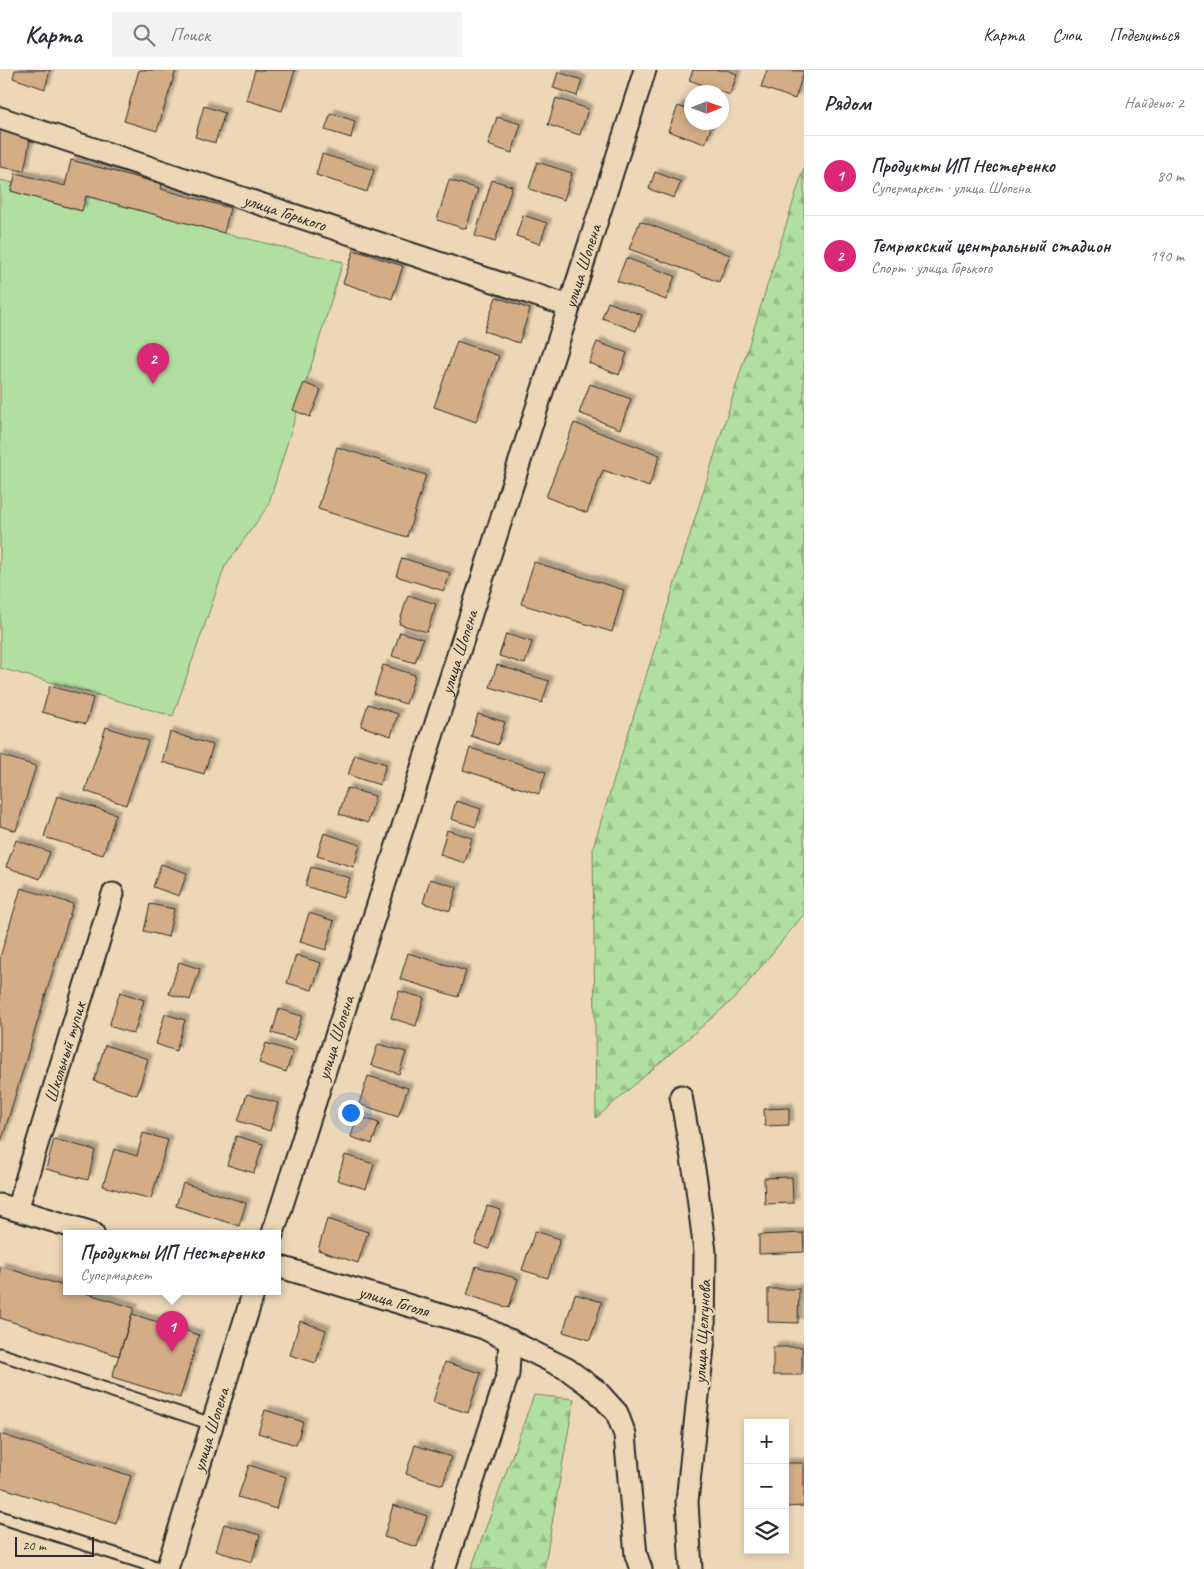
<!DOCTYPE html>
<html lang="ru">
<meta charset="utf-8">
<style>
:root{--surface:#fff;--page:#f2f2f3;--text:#2b2b33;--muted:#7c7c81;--line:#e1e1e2;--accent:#db2777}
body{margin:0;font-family:Caveat,sans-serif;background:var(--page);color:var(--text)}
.controls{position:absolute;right:15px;bottom:15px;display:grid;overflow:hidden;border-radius:0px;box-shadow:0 2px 8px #0003}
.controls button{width:45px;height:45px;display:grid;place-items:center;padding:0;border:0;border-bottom:1px solid var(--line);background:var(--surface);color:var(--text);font:25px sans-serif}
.compass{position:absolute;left:684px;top:15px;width:45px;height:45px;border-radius:50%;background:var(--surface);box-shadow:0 2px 8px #0003;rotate:89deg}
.scale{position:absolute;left:15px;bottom:12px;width:79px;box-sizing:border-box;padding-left:5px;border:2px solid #2b2b2b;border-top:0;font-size:14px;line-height:18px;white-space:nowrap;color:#2b2b2b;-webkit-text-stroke:4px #edd7b6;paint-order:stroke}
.you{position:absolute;left:350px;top:1042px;width:18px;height:18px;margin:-12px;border:4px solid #fff;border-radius:50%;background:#1a73e8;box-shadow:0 0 0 8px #1a73e833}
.badge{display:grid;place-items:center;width:32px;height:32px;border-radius:50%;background:var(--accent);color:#fff;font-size:16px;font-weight:700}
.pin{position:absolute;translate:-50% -41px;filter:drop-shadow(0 1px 2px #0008)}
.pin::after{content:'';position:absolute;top:26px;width:18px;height:15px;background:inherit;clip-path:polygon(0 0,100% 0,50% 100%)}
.popup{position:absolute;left:63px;top:1160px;width:218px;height:65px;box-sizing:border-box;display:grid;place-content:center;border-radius:0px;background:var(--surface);filter:drop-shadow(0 1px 4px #0005);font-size:16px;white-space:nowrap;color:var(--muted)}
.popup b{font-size:19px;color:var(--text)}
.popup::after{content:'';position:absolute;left:50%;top:100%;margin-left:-10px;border:10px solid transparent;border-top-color:var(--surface)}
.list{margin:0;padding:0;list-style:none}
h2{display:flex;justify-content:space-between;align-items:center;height:65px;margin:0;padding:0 20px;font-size:21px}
h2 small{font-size:16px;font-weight:400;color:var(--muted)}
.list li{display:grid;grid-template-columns:32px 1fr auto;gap:15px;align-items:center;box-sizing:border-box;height:80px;padding:0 20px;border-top:1px solid var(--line)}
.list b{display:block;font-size:19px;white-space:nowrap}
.list p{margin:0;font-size:16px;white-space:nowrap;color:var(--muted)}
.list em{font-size:16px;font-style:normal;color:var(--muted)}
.icon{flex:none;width:28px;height:28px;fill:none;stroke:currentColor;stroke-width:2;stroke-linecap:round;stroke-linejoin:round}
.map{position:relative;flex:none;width:804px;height:1499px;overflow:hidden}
header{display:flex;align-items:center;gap:30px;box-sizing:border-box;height:70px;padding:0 25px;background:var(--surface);border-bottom:1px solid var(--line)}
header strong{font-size:24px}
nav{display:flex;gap:28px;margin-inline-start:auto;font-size:18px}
.search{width:350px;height:45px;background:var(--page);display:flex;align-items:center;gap:12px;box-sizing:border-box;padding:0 18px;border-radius:0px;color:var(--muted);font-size:19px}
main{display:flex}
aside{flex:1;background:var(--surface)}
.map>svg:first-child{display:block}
.forest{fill:url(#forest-firs);stroke:#6e8565}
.pitch{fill:#b1df9f;stroke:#6e8565}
.building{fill:#d4ac86;stroke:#2b2b2b;filter:url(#shadow)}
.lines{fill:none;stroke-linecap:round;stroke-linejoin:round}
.lane-casing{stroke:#2b2b2b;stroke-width:15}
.street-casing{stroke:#2b2b2b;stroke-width:25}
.lane{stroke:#edd7b6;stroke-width:11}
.street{stroke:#edd7b6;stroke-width:21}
.labels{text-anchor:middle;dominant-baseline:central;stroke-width:4;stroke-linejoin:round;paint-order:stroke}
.street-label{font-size:18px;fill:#2b2b2b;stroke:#edd7b6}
</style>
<header>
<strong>Карта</strong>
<div class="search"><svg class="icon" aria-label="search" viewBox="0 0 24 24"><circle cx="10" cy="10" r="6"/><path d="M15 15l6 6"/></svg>Поиск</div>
<nav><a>Карта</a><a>Слои</a><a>Поделиться</a></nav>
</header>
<main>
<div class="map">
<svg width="804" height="1499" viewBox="0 0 804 1499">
<defs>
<pattern id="forest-firs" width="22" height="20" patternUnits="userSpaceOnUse" patternTransform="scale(1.25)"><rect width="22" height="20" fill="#b1df9f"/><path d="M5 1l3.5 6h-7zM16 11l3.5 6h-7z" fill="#98c089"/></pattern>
<filter id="shadow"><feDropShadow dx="4.5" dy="-4.5" stdDeviation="1" flood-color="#0004"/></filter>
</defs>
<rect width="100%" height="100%" fill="#edd7b6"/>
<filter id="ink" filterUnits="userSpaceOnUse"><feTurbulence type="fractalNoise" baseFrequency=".02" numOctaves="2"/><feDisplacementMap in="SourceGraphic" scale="10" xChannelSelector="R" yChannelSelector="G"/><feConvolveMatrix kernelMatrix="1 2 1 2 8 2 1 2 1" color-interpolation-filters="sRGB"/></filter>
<g filter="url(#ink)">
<path class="forest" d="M804,97V844L737,926L596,1048L593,777Z
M534,1325L574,1329L544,1499H471Z"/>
<path class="pitch" d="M0,110L13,113L11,121L81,141L86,126L224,163L343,192L268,436L225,496L173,646L0,598Z"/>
<path class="building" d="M15,0H50L45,19L13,8Z
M139,0H176L157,61L124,51Z
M255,0H295L282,41L246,30Z
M693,0H727L737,4L730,25L689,10Z
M767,0L804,1L795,29L761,17Z
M558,2L582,10L577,26L553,18Z
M556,28L588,39L580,65L548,55Z
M204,36L225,43L215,73L195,67Z
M678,36L692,41V52H713L705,74L668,61Z
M331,43L355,51L351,68L325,60Z
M497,47L521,54L512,83L488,75Z
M0,60L31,65L24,101L0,97Z
M322,84L374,100L367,122L316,105Z
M71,90L162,114L161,119L230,138L224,163L86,126L82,141L11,121L16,103L65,116Z
M537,92L572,103L564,130L529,119Z
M655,102L681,112L674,128L649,119Z
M449,110L478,119L466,159L437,150Z
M492,110L512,116L495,172L475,166Z
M523,145L547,153L540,174L516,166Z
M640,151L730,185L719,212L629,179Z
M354,180L403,196L392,229L343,213Z
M626,188L675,206L666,230L617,211Z
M496,227L530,239L519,273L484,261Z
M608,232L642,245L636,261L602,248Z
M457,271L499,286L476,352L434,337Z
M597,272L627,283L619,305L589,293Z
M304,313L321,320L310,347L293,340Z
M590,314L631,329L620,359L579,343Z
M574,353L660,385L649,417L603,400L587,443L546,427Z
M337,377L426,405L407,467L318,439Z
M402,488L450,503L444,521L396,506Z
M534,492L624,520L612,562L521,534Z
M408,525L436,534L427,562L399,554Z
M400,562L423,569L415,593L392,586Z
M506,564L532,572L525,594L499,586Z
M383,595L415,605L406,634L374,624Z
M497,595L549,611L542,633L490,617Z
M50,616L93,628L86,654L42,642Z
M368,634L398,644L391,666L361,656Z
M478,644L505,652L498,675L471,666Z
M106,657L148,671L126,735L85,721Z
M170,662L213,675L204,704L162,692Z
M470,678L546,702L539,724L463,700Z
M355,684L386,694L380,715L348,705Z
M0,685L36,696L16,761L0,756Z
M347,718L375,726L368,753L339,744Z
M57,726L116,744L103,785L44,767Z
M456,731L481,739L476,757L451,749Z
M447,760L472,768L465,793L440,785Z
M324,763L360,775L354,797L317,786Z
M16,770L50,782L40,809L6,797Z
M161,794L187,803L179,826L153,817Z
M311,797L350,808L343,828L305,816Z
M430,809L457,817L450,841L423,833Z
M21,818L73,834L0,1076V887Z
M150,834L174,839L168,867L144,861Z
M309,843L334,851L326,880L300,872Z
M408,883L466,901L458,927L400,909Z
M296,885L321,893L312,920L287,913Z
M179,892L200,899L190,930L169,924Z
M399,921L424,928L416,956L391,948Z
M120,922L144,930L134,964L109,956Z
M279,939L302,946L294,970L272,963Z
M165,944L185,950L176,981L156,974Z
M266,973L293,982L286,1002L259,993Z
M378,974L406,982L399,1004L371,995Z
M105,975L148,989L137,1025L94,1011Z
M368,1006L408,1018L398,1047L359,1034Z
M247,1024L278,1033L270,1061L238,1051Z
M789,1038V1055L765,1056L764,1039Z
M357,1046L379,1053L372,1074L351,1067Z
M143,1063L168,1070L151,1129L103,1116L114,1079L137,1086Z
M236,1066L263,1074L254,1103L227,1095Z
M54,1069L95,1080L88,1110L46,1099Z
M345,1085L374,1094L366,1119L337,1110Z
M792,1107L793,1133L765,1134L764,1108Z
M183,1113L246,1133L239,1156L176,1136Z
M487,1136L501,1140L489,1179L475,1174Z
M327,1149L368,1162L358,1193L318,1180Z
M535,1161L560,1169L548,1208L522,1200Z
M803,1163L804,1182L759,1184V1165Z
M0,1196L67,1217V1221H79L134,1238L119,1286L0,1248Z
M476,1196L518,1209L509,1238L467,1225Z
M768,1219H799L798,1253L768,1252Z
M575,1224L602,1232L590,1270L563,1262Z
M132,1244L199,1265L180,1328L112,1307Z
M300,1251L326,1260L316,1293L290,1285Z
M773,1277H802V1305H773Z
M445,1292L481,1303L468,1343L433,1332Z
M265,1340L303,1352L296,1375L258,1363Z
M0,1364L131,1406L116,1454L0,1417Z
M415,1375L451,1387L443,1415L406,1404Z
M785,1393H804V1436L785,1437Z
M249,1395L286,1407L276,1439L238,1427Z
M393,1435L427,1446L417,1477L384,1467Z
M224,1454L260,1465L252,1492L216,1481Z"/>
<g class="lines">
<defs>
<path id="lane" d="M0,1284L212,1354
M0,1447L162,1499"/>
<g id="street">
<path id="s1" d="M0,48L569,236"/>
<path d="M681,1026L696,1111L705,1182L704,1268L687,1432L691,1499"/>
<path d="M0,1135L93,1163"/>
<path id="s2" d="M17,1140L113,824"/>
<path id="s3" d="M273,1163L645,0"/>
<path id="s4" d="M277,1196L484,1258L567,1299L597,1321L617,1343L625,1365L636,1485L641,1499"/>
<path id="s5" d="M167,1499L254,1221"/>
<path d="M444,1499L508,1304L510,1270"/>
</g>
</defs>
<use href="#lane" class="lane-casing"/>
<use href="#street" class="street-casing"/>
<use href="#lane" class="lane"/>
<use href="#street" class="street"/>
</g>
</g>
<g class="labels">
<g class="street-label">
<text stroke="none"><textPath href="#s1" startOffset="300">улица Горького</textPath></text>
<text stroke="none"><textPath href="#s3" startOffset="1015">улица Шопена</textPath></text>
<text stroke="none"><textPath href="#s3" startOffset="610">улица Шопена</textPath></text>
<text stroke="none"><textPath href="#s3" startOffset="205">улица Шопена</textPath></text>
<text stroke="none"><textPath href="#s2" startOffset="165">Школьный тупик</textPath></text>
<text stroke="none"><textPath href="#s4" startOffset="122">улица Гоголя</textPath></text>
<text transform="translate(702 1262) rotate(-87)">улица Щелгунова</text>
<text stroke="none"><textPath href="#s5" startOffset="146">улица Шопена</textPath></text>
</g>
</g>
</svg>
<div class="controls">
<button>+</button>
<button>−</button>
<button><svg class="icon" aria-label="layers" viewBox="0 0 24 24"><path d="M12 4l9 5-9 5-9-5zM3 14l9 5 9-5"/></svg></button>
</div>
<svg class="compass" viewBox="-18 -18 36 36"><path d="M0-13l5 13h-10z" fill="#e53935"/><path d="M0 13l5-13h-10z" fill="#7c7c81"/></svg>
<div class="scale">20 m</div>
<div class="you"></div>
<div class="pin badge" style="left:172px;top:1282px">1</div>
<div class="popup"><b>Продукты ИП Нестеренко</b>Супермаркет</div>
<div class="pin badge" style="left:153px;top:314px">2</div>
</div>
<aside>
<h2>Рядом<small>Найдено: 2</small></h2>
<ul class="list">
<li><span class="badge">1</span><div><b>Продукты ИП Нестеренко</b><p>Супермаркет · улица Шопена</p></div><em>80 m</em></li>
<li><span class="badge">2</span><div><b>Темрюкский центральный стадион</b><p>Спорт · улица Горького</p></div><em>190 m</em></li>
</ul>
</aside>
</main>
